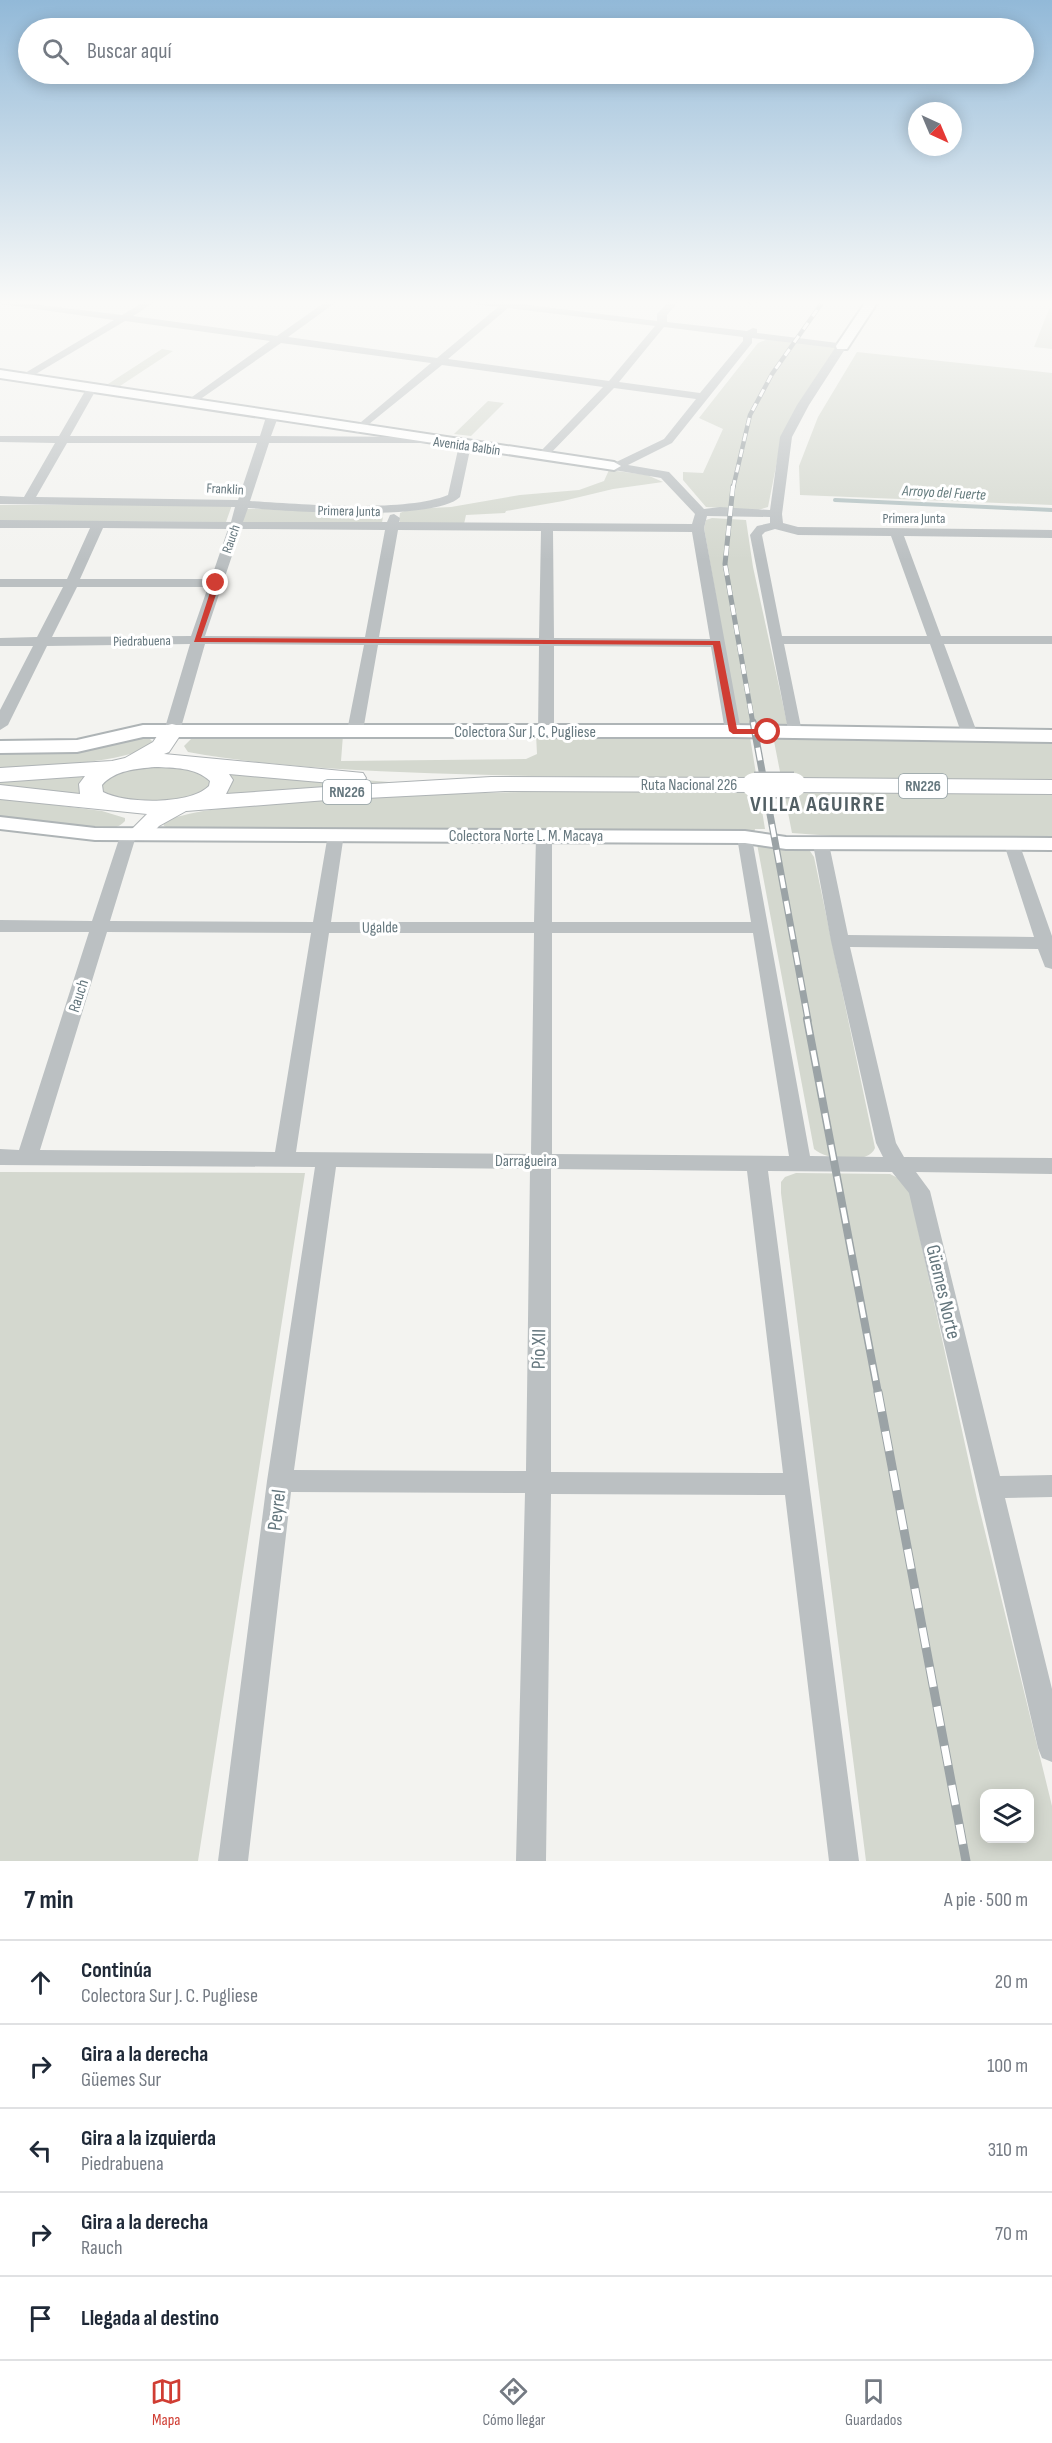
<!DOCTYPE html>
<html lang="es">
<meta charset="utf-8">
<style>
:root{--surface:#fff;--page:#f2f2f3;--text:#1f2937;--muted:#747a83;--line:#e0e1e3;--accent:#d03d33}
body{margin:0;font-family:"Sofia Sans Condensed",sans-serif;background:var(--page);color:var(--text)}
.controls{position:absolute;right:18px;bottom:18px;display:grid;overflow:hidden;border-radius:12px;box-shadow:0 3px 15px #0003}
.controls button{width:54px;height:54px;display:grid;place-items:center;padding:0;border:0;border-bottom:2px solid var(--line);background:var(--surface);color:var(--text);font:30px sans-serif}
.compass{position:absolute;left:908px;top:102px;width:54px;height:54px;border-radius:50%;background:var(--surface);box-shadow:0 3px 15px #0003;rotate:136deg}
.stop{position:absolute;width:18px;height:18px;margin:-14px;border:4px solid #d03d33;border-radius:50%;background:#fff}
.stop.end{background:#d03d33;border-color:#fff;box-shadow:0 2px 6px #0008}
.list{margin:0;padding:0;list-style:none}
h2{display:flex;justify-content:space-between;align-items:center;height:78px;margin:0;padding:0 24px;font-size:26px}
h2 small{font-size:20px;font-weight:400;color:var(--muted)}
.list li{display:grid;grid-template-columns:39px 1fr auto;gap:18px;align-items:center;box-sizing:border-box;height:84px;padding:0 24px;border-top:2px solid var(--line)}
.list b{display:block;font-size:22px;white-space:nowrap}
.list p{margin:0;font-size:20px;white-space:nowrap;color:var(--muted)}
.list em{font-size:20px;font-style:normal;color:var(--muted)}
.icon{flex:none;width:33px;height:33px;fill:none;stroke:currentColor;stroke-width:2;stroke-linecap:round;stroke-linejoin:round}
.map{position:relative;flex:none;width:1052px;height:1861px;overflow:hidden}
.search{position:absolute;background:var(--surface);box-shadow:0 3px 15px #0003;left:18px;right:18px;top:18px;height:66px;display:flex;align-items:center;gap:15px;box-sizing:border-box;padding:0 21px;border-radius:33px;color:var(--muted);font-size:22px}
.sheet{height:498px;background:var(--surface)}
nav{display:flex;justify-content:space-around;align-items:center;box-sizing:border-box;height:84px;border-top:2px solid var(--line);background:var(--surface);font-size:16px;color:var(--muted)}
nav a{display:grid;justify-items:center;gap:3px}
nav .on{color:var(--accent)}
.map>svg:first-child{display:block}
.green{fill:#d4d8cf;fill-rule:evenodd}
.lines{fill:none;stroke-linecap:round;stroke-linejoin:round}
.stream{stroke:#b1c0c1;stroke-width:4}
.major-casing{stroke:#aeb4b6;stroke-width:4}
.highway-casing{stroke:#aeb3b5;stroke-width:2}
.minor{fill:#bbc0c2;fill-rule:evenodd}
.major{fill:#fff;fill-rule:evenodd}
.highway{fill:#fff;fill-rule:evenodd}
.rail-far4-casing{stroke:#9ba3a6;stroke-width:4.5}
.rail-far3-casing{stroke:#9ba3a6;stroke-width:5}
.rail-far2-casing{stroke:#9ba3a6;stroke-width:7}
.rail-far1-casing{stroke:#9ba3a6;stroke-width:8}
.rail-casing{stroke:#9ba3a6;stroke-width:9}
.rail-far4{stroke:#fff;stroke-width:3;stroke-dasharray:8;stroke-linecap:butt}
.rail-far3{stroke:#fff;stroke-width:4;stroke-dasharray:10;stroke-linecap:butt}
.rail-far2{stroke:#fff;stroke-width:4.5;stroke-dasharray:13;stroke-linecap:butt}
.rail-far1{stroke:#fff;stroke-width:5;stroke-dasharray:16;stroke-linecap:butt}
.rail{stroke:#fff;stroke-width:7;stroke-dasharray:20;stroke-linecap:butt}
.highway-bridge-casing{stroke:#aeb3b5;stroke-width:27;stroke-linecap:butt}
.highway-bridge{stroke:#fff;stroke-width:24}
.route{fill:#d03d33}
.labels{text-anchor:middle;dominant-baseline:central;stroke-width:6;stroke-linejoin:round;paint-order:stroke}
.far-street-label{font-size:14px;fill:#65777e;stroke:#fff}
.far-water-label{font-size:15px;font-style:italic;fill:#61797b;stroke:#fff}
.shield{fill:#fff;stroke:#93a0a5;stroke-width:1.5}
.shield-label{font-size:15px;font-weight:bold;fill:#65777e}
.street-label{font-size:16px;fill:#65777e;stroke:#fff}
.near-street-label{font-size:20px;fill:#65777e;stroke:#fff}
.district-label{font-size:22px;font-weight:bold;letter-spacing:1.5px;fill:#525f64;stroke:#fff}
</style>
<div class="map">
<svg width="1052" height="1861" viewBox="0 0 1052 1861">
<rect width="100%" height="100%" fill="#f3f3f0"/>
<path class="green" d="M1049,309L1052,310V349L1034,347Z
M768,339L839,347L779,451L768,507L758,510L706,507L683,480V472L703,473L723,429L699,418L758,343Z
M162,349L173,351L120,386L108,384Z
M857,352L1052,373V505L800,495L799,466L818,417Z
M488,401L504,403L471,436L454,434Z
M609,470L647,475L663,482L613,489L563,501L506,511L505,513L466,515L464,524L401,523L399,521L400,513L409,509L451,507L520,495L579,490L604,481Z
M0,505H232L226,522L0,521Z
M245,509H384L382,523H241Z
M712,518L746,520L753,567L787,723L785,728H739L704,528L706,520Z
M536,734L750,737L765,829H755L754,834L172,829L164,826L163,823C181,810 259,804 284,802C440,791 598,791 754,789L753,780C654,778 555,777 456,774C366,771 277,768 188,752L184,746L194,736L343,735L341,761L526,759L537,754Z
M128,736H147L152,741L151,746C119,764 38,766 0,768V750Z
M773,736L1052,738V780L858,779L1052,792V837L860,838L792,833Z
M160,766L189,767L215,781L194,799L145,802L104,796L98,782L113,771Z
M225,769L427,785L223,794Z
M95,770L85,799L0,789V778Z
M0,798L102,811L125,818V821C108,841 56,822 33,820C22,819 11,820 0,819Z
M757,844L808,848L814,857L875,1148C869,1165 825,1160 814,1149Z
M0,1172L305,1173L198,1861H0Z
M796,1173L890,1174L902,1180L909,1188L977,1499L1052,1806V1861H866L781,1193V1182L785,1177ZM984,1794H1030V1838H984Z"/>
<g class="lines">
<path class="stream" d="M835,500L1052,510"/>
<defs>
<path id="major" d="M867,300H879L847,349H837L836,346Z
M0,370L614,462L621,466L614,470L0,378Z
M143,725H733L1052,730V742L733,737H143L77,752L0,753V741L77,740Z
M0,817L95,828L745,831L786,837L1052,838V850L786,849L745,843L95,840L0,829Z"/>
<path id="highway" d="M172,724L180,726L183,731L169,752L164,754L363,773L366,778L363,783L355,785L491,777L754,778L762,780L765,785L762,790L754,792L505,791L327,800L186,811L159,826L148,838L140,840L132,838L128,833L147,814L0,799V785L80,794L79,784L85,776L0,782V768L112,761L125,758L153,742L164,726ZM155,767C174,768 195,767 210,781L209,786C190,805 126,804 103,792L102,785C115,770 136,769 155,767ZM229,774L354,785L226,794L233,780Z
M794,778L1052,780V794L794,792L786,790L783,785L786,780Z"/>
</defs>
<use href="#major" class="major-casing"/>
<use href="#highway" class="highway-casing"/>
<path class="minor" d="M0,300L122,315L147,300H158L133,316L277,336L328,300H339L288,337L437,358L498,307L464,303L459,300L504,302L515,300L514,303L657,321V314L670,300H680L667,315V322L747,331L753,328L757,329V333L846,344L847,346L809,405L792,437L782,514L783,523L798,527L1052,530V538L904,536L941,636H1052V644H944L978,735L970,740L962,735L930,644H784L802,732L794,737L789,735L750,535L757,526L770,523V517L707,516L704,528L741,731L738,734L733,736L725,731L711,647L554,646V732L546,737L538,732L539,646L378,645L363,731L355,736L347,731L364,645L205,644L180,731L172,736L164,731L190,644L47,646L8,725L0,730V710L33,646H0V638L37,637L63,587H0V579H67L90,528H0V520L231,522L235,507L0,504V496L24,497L55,443L0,442V436H59L88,386H96L97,388L70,436H260L266,417L272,414L278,417L271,436L429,437L435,440L429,443H269L250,501C300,504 404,513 448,495L459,445L465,442L471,445L460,497C435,522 286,511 248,508L243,522H387L390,515L394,514L400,518L399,522L692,524L695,514L661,478L614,470L608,466L664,439L696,399L614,388L546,458H538V454L603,387L442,365L358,433L352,430L354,428L431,363L281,343L189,407L185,406V402L270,341L125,321L24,381L19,378L20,376L114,320L0,304ZM508,308L655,326L609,381L448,359ZM664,327L743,337V341L700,393L619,382ZM752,338L835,348L797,405L780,437L770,510L720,507L704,509L669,472L628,465L672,443L752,343ZM67,443H257L238,500L36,497ZM103,528L228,529L211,579H80ZM241,529L385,530L365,637L205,636ZM775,529L798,535L891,536L927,636H782L762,535L765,532ZM398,530L541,531L539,638L379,637ZM553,531L692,532L710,639L554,638ZM77,587H208L191,636L52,637Z
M129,828L137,833L110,921L313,922L328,834L336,829L344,834L331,922H534L536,837L544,832L552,837V922H751L737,837L745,832L751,833L810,1156L883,1157L876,1143L831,941L813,844L821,839L829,844L848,935L1034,937L1004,844L1012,839L1018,840L1052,936V969L1045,967L1038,949L850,947L896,1143L904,1157L1052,1158V1174L916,1172L930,1191L1000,1476L1052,1475V1497L1005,1498L1052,1689V1762L1042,1758L1038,1748L909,1193L892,1172L768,1171L859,1861H829L785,1495L551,1494L546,1861H516L525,1493L291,1492L248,1861H218L267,1481L315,1167L0,1165V1149L19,1150L89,932H0V920L92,921L121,833ZM107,932L311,933L275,1152L40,1150ZM329,933H534L531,1154L296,1152ZM552,933H753L789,1156L552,1154ZM336,1167L530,1169L526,1471L294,1470ZM551,1169L747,1171L783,1473L551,1472Z"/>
<use href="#major" class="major"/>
<use href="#highway" class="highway"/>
<defs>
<path id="rail-far4" d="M751,302L757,300
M733,488L750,415L772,374L824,300"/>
<path id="rail-far3" d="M733,486L725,564L753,724"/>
<path id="rail-far2" d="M753,722L808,1020"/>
<path id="rail-far1" d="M807,1019L878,1393"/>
<path id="rail" d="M878,1392L966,1861"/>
</defs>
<use href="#rail-far4" class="rail-far4-casing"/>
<use href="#rail-far3" class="rail-far3-casing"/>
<use href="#rail-far2" class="rail-far2-casing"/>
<use href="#rail-far1" class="rail-far1-casing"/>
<use href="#rail" class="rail-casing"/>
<use href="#rail-far4" class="rail-far4"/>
<use href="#rail-far3" class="rail-far3"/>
<use href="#rail-far2" class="rail-far2"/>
<use href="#rail-far1" class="rail-far1"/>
<use href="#rail" class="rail"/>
<defs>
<path id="highway-bridge" d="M754,785H794"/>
</defs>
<use href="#highway-bridge" class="highway-bridge-casing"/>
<use href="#highway-bridge" class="highway-bridge"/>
</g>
<linearGradient id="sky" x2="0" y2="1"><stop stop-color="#92b9d8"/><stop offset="0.54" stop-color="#fafaf8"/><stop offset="1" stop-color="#fafaf8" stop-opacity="0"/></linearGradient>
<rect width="1052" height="560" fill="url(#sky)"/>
<path class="route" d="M216,581L220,583L201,638L720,641L737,729H768L772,732L768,734H733L729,731L713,645L194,642L213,583Z"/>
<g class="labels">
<g class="far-street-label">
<text transform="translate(467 446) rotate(8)">Avenida Balbín</text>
<text transform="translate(225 489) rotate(3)">Franklin</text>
<text transform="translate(349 511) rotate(1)">Primera Junta</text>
<text x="914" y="518">Primera Junta</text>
<text transform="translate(231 539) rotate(-71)">Rauch</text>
<text transform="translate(142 641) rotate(-1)">Piedrabuena</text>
</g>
<g class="far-water-label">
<text transform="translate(944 493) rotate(3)">Arroyo del Fuerte</text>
</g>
<g class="shield">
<rect x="899" y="774" width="48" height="24" rx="4.5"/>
<rect x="323" y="780" width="48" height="24" rx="4.5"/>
</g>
<g class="shield-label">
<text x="923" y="786">RN226</text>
<text x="347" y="792">RN226</text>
</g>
<g class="street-label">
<text x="525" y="732">Colectora Sur J. C. Pugliese</text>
<text x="689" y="785">Ruta Nacional 226</text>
<text x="526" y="836">Colectora Norte L. M. Macaya</text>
<text transform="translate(380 928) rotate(-1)">Ugalde</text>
<text transform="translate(79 996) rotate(-72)">Rauch</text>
<text x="526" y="1161">Darragueira</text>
</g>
<g class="near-street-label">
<text transform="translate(943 1292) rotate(77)">Güemes Norte</text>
<text transform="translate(539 1349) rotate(-89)">Pío XII</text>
<text transform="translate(277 1510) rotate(-83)">Peyrel</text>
</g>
<g class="district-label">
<text x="818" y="804">VILLA AGUIRRE</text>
</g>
</g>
</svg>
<div class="controls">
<button><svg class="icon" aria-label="layers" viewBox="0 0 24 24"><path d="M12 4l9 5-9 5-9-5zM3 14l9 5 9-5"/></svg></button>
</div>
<svg class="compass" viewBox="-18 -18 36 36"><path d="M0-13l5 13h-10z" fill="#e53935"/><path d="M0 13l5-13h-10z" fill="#747a83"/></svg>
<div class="stop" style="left:768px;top:732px"></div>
<div class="stop end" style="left:216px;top:583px"></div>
<div class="search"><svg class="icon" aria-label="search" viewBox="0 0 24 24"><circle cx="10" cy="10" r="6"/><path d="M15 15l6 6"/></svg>Buscar aquí</div>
</div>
<section class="sheet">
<h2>7 min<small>A pie · 500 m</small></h2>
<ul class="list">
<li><svg class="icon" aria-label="ahead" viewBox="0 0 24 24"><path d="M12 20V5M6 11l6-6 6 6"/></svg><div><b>Continúa</b><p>Colectora Sur J. C. Pugliese</p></div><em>20 m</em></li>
<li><svg class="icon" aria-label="right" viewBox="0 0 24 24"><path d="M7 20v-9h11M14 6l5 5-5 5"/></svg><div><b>Gira a la derecha</b><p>Güemes Sur</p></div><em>100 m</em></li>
<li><svg class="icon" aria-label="left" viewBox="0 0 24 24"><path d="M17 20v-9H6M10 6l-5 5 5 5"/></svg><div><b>Gira a la izquierda</b><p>Piedrabuena</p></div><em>310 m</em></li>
<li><svg class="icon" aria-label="right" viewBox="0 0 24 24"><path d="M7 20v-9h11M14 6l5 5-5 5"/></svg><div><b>Gira a la derecha</b><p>Rauch</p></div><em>70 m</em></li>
<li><svg class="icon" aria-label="arrive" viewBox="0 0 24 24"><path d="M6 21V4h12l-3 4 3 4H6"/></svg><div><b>Llegada al destino</b></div></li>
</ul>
</section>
<nav>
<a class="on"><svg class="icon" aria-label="map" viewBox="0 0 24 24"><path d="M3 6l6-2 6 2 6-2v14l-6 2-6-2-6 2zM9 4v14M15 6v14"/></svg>Mapa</a>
<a><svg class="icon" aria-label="directions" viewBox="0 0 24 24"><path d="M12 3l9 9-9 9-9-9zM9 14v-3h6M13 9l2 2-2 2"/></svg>Cómo llegar</a>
<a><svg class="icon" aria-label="saved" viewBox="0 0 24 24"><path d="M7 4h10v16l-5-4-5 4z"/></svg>Guardados</a>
</nav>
